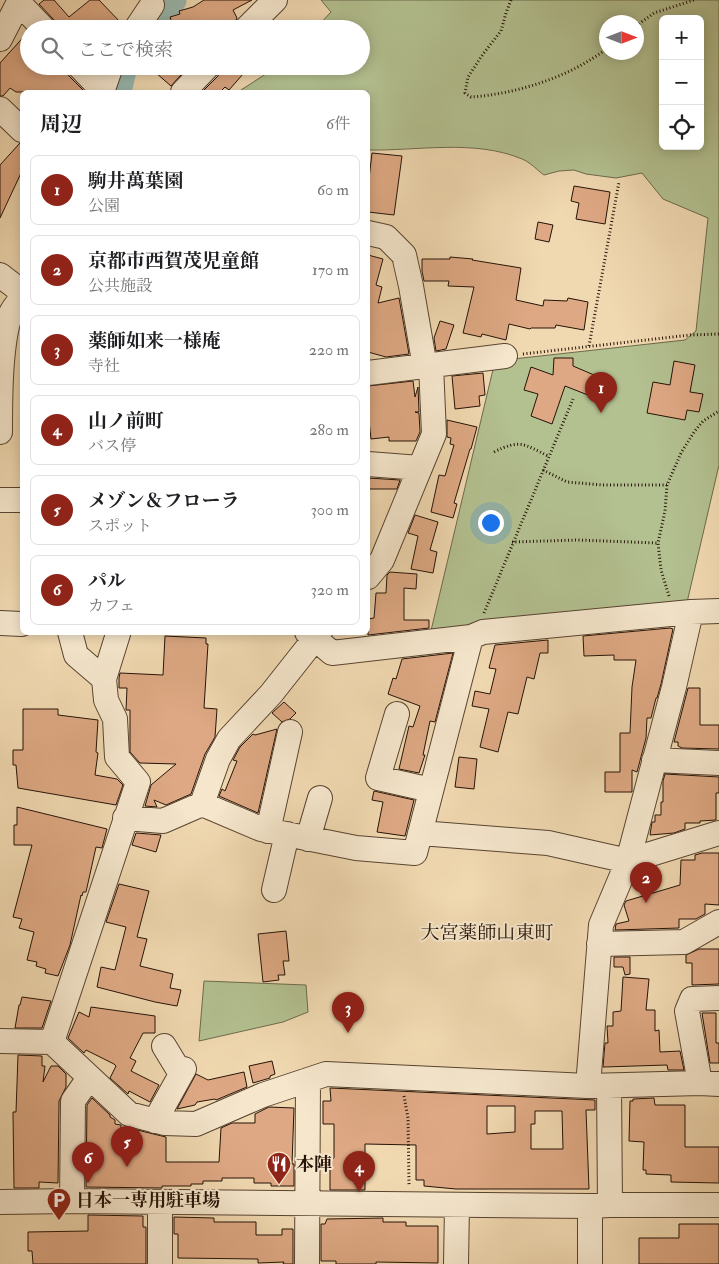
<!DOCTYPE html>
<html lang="ja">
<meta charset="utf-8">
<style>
:root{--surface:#fff;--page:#f6f6f6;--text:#202124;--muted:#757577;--line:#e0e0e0;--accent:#8f2418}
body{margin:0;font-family:"IM FELL Double Pica","Noto Serif JP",serif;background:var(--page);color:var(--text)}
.controls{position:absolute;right:15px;top:15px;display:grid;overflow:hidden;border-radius:8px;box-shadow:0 2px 12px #0003}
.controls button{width:45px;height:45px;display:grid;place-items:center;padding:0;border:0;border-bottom:1px solid var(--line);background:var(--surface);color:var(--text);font:25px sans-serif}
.compass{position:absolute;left:599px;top:15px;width:45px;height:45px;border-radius:50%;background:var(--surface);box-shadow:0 2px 12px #0003;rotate:90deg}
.you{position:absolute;left:490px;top:522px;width:18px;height:18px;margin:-12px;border:4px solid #fff;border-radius:50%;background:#1a73e8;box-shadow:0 0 0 8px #1a73e833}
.badge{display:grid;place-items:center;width:32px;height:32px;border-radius:50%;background:var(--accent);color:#fff;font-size:16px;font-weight:700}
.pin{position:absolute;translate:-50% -41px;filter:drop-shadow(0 1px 2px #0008)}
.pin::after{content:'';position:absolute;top:26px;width:18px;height:15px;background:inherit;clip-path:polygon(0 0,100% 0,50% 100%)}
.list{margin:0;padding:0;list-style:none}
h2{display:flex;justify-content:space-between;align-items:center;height:65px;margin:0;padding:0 20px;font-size:21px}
h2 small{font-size:16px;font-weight:400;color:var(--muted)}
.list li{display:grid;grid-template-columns:32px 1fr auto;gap:15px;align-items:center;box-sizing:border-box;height:70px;margin:0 10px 10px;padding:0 10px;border:1px solid var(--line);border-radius:8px}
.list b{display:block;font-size:19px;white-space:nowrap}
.list p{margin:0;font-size:16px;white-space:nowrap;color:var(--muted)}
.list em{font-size:16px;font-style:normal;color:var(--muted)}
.icon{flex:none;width:28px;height:28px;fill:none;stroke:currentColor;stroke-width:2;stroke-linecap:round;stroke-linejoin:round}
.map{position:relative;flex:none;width:719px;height:1264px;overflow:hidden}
.search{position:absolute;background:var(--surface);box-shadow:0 2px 12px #0003;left:20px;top:20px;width:350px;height:55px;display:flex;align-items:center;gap:12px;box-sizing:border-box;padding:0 18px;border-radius:28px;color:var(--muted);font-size:19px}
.panel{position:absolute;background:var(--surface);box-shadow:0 2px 12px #0003;left:20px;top:90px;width:350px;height:545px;border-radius:8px}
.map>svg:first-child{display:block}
.green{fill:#b3c090;stroke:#6c6a4c;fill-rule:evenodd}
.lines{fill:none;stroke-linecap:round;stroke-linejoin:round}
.river{stroke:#9ab9af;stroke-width:29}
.building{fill:#dda883;stroke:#261307;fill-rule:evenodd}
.minor-casing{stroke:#584431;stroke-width:26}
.path{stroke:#261307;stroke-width:3;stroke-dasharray:1 2.5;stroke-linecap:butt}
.minor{stroke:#f5e6cc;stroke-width:24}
.labels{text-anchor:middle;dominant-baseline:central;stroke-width:4;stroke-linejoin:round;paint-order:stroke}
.poi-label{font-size:18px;font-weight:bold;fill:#261307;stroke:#f5e6cc;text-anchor:start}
.neighbourhood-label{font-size:19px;fill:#261307;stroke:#f5e6cc}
</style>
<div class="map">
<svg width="719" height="1264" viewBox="0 0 719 1264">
<rect width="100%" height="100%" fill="#f0d8b0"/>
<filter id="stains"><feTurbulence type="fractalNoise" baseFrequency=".004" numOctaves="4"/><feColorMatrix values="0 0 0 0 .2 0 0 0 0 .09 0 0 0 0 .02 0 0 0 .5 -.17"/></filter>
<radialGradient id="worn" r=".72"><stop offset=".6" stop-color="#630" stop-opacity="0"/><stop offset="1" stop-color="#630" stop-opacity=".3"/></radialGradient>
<path class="green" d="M321,0H719V465L685,611L429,639L495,361L685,340L696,331L708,218L663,199L642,173L616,178L586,174L574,170L559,171L544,175C537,170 530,162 522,159C475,139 417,151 368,150V92H238L278,66H361V29H315L331,12ZM663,19H700V146H663ZM606,22H636V52H606Z
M204,981L306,985L308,1012L283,1022L199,1041Z"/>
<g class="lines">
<path class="river" d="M146,29L172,0
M117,92L123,66"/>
</g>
<path class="building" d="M44,0H54L69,17L90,0H99L123,25L122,29H57L54,20L39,4Z
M204,0H252L233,10L237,18L232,29H218L214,22L197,29H174L170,17L180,14L179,11L193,7Z
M28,32L29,66H66L69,76L85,92H16L10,88L3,96H0V63Z
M148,66H189L171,86Z
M221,66H250L229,90L225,87L220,92H202L218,76Z
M20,143H22V171L0,218V165Z
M372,153L402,156L394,215L368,212V187Z
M574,186L610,192L605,224L576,219L579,203L571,201Z
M538,222L553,225L549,242L535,239Z
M368,255L383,259L376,285L382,287L378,303L399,298L409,354L386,357L368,352Z
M450,257L473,259L472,260L521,268L516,300L543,306L544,300L567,301L568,298L588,302L584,330L556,325L555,328H531L530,329L509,324L506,340L482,334L481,337L463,333L474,287L448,286L449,281H424L422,271V259H450Z
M440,321L454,325L446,349L436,351L434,338Z
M554,358H573V366L601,378L593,397L565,386L552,424L531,416L538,394L524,390L531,367L553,375Z
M674,361L695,365L690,392L703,394L699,412L687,410L685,420L647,413L653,382L670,385Z
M483,373L485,395L479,396L480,406L455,409L452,376Z
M413,381L415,397L418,387L419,412H415L419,413L420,432L416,441H389V437L371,439L368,412V386Z
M447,420L477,427L471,449H470L454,503L457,504L453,518L431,512L439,475L445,476L454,445L450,444L451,438L447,437Z
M368,478L400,480L397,489H368Z
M415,515L438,522L430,550L437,552L433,573L411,569L418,536L408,533Z
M390,572L417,574L416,589L404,588V620H429V628L368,635V619L374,618L376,593H386L387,575Z
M670,628L673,629L661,684L657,698H656L651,718H647L646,738L637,772L632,770V792H605V772H620V733H630L632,687L636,660H614V655L584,656L583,636Z
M165,636L206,638V644H208L204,708L217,709L215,737L205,754L191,794L166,805L154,800L157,807L145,806L151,785L176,764L140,763L130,752V710H126L127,688H119V678L120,673L163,675Z
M548,640V653H540L534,679L527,677L518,714L508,712L498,752L480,747L489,709L472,706L475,691L490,694L496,669L489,668L495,645Z
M453,653L435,722L430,721L423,755H425L419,773L399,769L409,726L413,727L420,706L388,694L393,678L396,679L402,659Z
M688,688H700V725H719V749L682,748L678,746V742H674Z
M284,702L296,713L290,719L282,722L272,713Z
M23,709H58V715L98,720L96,752L98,753L95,775L117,779L123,785L116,805L18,788L16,765H13V750H23Z
M277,729L258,813L219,796L222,789L225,791L237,761L233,760L240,747L253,734L255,735Z
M459,757L477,759L474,789L455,787Z
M665,774L719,777V793H716V820L700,821V823H685V829L674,833L650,835L652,822H655V815H661V802H663V781Z
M374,791L414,800L405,836L377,832L383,802L372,800Z
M17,807L107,829L102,848L96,847L86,892H83L82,896L81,895L70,945L58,976L45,973L46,969L36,966L37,962L27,960L34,932L19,928L22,919L13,917L32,845H14V825H17Z
M136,833L161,835L156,852L132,845Z
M702,853H719V905L705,904V914L696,919H679V928L615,930L616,924L629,921L624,905L626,901L680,885L681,860H695V855Z
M119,884L149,891L137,937L147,939L140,966L173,974L170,988L181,990L177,1006L155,1002L97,987L101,967L115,970L126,927L106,922Z
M286,931L289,961H283L285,975H278L279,980L263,982L258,934Z
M699,949H719V984L692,985V963H686V955Z
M614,957H630V974L625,975L623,967H614Z
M623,977L649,979L646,1010H655V1031L659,1030L660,1052L680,1051L684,1070H668L667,1065L603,1067L605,1043H608L607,1026H613V1012L621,1011Z
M22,997L51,1001L42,1028H15L19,1005H20Z
M91,1007L155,1016V1033H143L130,1058L136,1061L131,1071L159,1085L150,1102L129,1091L128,1094L110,1078L116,1066L114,1064L86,1050L84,1053L68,1038L79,1012L89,1017Z
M702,1013H716V1043H719V1063H710Z
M18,1055L42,1056V1066H45L43,1082L51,1066H58L66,1074V1087L59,1101L58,1183L39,1182V1188H14L13,1112H16Z
M272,1061L275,1074L270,1076V1078L253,1083L249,1066Z
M244,1072L247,1087L216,1100L215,1099L197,1102L195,1105L177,1109L196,1074L208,1080Z
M330,1088L595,1100V1110H586L589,1189H456L424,1186V1180H416V1145L365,1144V1190H330V1158H334V1124H323V1101H331ZM487,1106H515V1132L487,1134ZM535,1111H562L563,1149H531V1124H535Z
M92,1098L110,1115V1117L115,1120V1124L121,1125V1128H129L166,1137V1162H219L221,1128L232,1123H255V1114L269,1107L294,1108L292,1164H294V1186H271V1183H254V1178H222V1181H203V1184H191V1186H162V1188L86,1187L87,1105Z
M654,1098L655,1105H685V1147H719V1183L671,1182V1175L646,1174V1170H643L644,1142L629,1141L630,1101H633V1099Z
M88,1215L143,1216V1227H146V1264H33L32,1251H28V1232L88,1231Z
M174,1217L214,1218V1222H256V1235H282V1229H293V1264H283L284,1262L258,1263V1259L178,1258V1234H174Z
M383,1218V1222H406V1226H438V1263L376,1262V1264H336V1261H321V1224H325L327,1219Z
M679,1224H719V1264H639V1238H679Z"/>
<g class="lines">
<defs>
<path id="minor" d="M19,3L44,29
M136,29L152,5
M246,29L275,0
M0,39L20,0
M79,66L103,91
M102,92L111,66
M183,92L208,66
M0,109L22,130
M368,233L386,237L404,255L411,286L425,367
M0,275L22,292
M368,373L505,356
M0,432C0,399 0,341 11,313C14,307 19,302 22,297
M368,464L420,468
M0,500H22
M368,577L382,560L434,434L431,365
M0,623L22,624
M70,632L76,655L104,679
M307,632L332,653L471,637L483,632L691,612L719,611
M397,714L378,778L431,790
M654,760L719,763
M202,804L218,759L229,739L271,694L320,632
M125,818L163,821L202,804L261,829L356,848L415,853L471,637
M268,831L290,732
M420,833L548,843L628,861L719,833
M308,839L320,798
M274,890L287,834
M599,944L684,942L719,922
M0,1041L52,1042L129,1114L164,1123L196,1124L263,1095L326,1074L588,1086L700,1083L719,1084
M52,1042L138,782L117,757L115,719L106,700L104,679L118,634
M164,1046L181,1074
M700,1083L687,1011L692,999L719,998
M588,1086L601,925L628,861L674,687L691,612
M609,1086L610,1205
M155,1121L184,1069
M72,1201L73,1101L89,1078
M0,1202L72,1201L590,1206L610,1205H719
M160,1264V1202
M307,1264L308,1080
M456,1264L457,1205
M590,1264V1206"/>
</defs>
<use href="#minor" class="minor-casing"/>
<path class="path" d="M511,0L506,13L501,31L483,54L468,77L465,93L471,97C516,94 570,77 606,49
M636,26L654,13L694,0
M589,346L619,182
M523,354L690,335L719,334
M494,452C520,439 524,444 548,456
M543,470L567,482L603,485H667
M512,542L577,540L658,543
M669,596L661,570L658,543L665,511L667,485L681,453L694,432L703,421L719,411
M484,613L573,399
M404,1096L408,1118L409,1186"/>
<use href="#minor" class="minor"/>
</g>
<defs>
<symbol id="restaurant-pin" viewBox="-11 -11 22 30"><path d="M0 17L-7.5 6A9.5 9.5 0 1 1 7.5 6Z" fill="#8f2418" stroke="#f5e6cc"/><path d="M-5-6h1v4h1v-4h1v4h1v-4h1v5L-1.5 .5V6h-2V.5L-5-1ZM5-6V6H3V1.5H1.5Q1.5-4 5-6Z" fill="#fff"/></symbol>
<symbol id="parking-pin" viewBox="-11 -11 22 30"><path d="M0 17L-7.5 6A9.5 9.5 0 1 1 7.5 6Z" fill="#8f2418" stroke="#f5e6cc"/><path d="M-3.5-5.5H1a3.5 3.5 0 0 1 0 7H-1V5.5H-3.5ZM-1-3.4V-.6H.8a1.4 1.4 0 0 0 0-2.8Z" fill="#fff"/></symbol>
</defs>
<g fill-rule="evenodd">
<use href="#restaurant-pin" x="265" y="1150" width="28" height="38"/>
<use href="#parking-pin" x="45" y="1186" width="28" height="38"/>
</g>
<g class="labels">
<g class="poi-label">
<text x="296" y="1164">本陣</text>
<text x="76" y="1200">日本一専用駐車場</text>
</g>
<g class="neighbourhood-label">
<text x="487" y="933">大宮薬師山東町</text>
</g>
</g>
<rect width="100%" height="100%" filter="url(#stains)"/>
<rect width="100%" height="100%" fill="url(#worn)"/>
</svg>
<div class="controls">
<button>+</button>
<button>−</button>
<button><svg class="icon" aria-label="locate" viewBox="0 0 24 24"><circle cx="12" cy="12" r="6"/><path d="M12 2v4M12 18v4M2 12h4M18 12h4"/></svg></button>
</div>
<svg class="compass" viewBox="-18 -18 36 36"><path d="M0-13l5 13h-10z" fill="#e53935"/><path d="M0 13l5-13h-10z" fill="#757577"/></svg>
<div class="you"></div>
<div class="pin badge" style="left:601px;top:413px">1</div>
<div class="pin badge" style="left:646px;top:903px">2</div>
<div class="pin badge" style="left:348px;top:1033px">3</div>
<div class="pin badge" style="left:359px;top:1192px">4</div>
<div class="pin badge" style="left:127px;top:1167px">5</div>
<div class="pin badge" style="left:88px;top:1183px">6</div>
<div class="search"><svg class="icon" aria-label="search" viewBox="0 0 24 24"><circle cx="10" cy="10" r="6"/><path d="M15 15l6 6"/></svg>ここで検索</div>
<section class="panel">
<h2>周辺<small>6件</small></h2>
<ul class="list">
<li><span class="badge">1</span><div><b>駒井萬葉園</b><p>公園</p></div><em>60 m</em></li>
<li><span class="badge">2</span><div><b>京都市西賀茂児童館</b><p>公共施設</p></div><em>170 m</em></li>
<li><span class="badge">3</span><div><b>薬師如来一様庵</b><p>寺社</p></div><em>220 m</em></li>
<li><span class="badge">4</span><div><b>山ノ前町</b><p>バス停</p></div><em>280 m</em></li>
<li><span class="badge">5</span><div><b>メゾン＆フローラ</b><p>スポット</p></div><em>300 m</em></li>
<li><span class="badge">6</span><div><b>パル</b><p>カフェ</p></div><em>320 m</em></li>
</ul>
</section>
</div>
